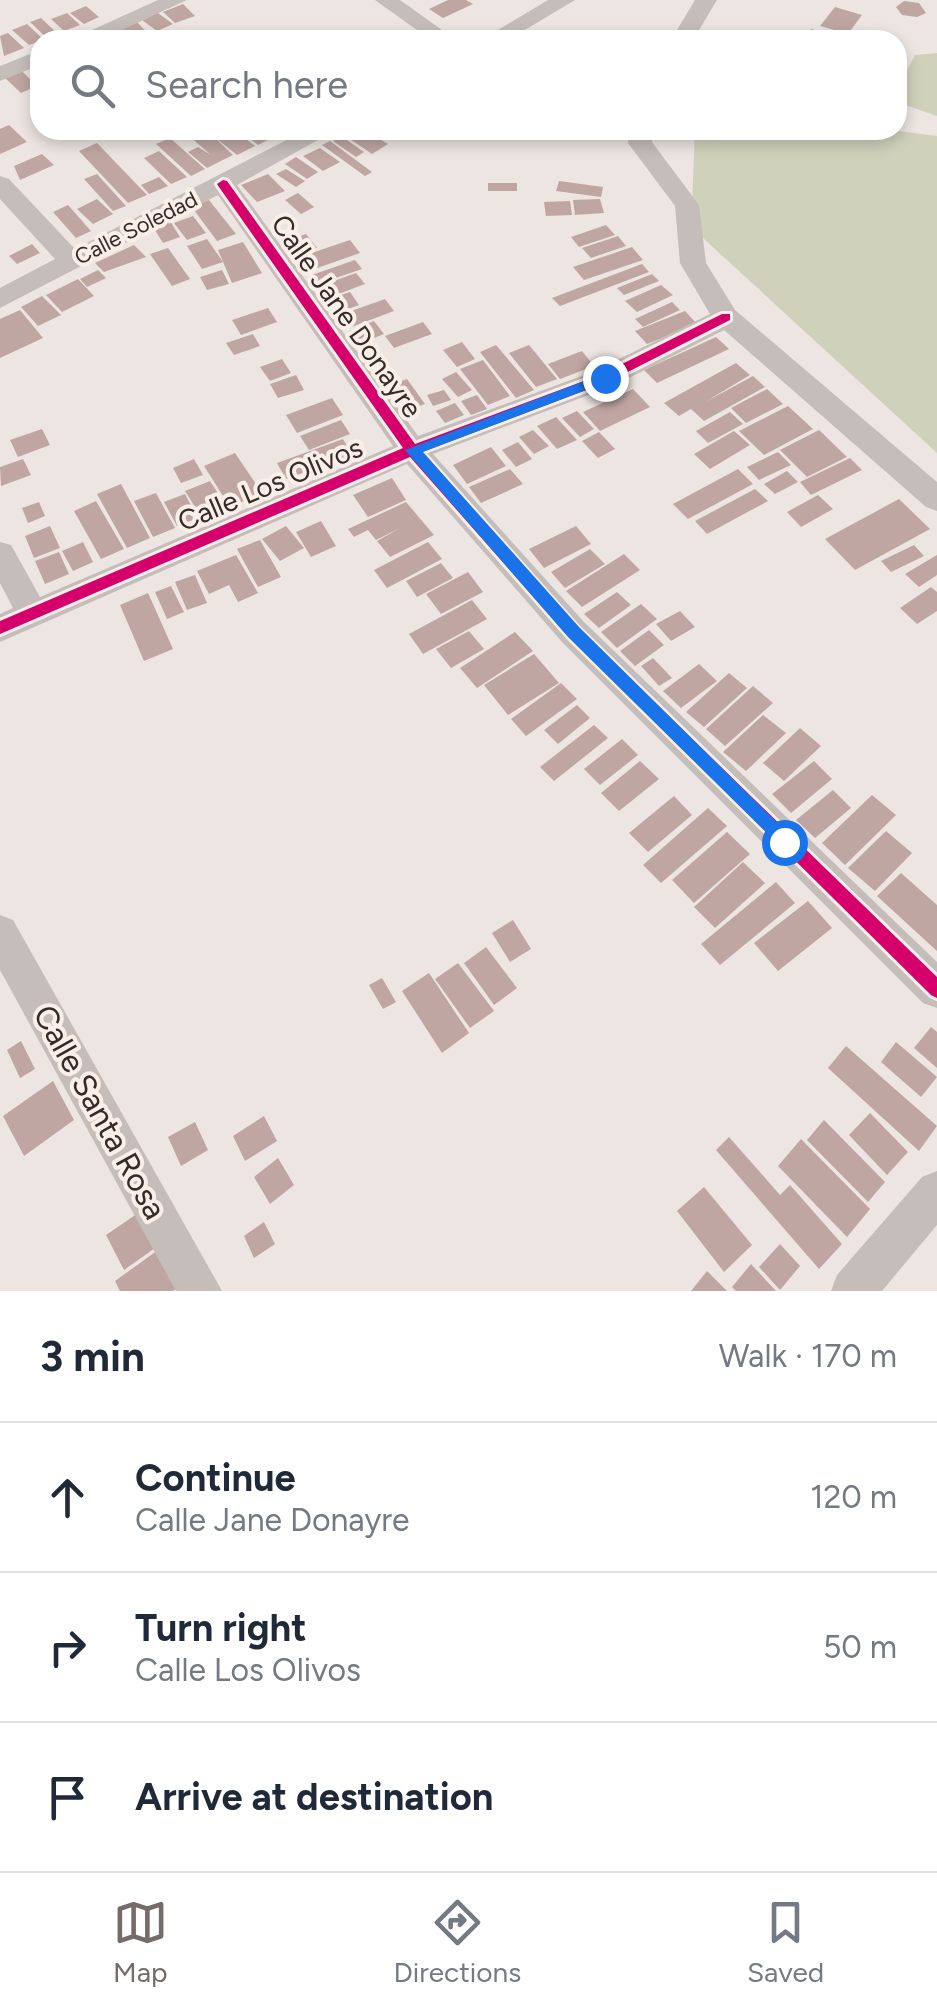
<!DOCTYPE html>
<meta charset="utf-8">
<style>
:root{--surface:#fff;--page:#f2f2f3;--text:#1f2937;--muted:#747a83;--line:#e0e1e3;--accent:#766b69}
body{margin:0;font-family:Figtree,sans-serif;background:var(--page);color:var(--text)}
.stop{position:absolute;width:30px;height:30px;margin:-22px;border:8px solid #1a73e8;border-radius:50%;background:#fff}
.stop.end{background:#1a73e8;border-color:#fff;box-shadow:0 2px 10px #0008}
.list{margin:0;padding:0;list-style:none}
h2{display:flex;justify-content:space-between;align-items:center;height:130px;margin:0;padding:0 40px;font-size:42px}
h2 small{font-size:32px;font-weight:400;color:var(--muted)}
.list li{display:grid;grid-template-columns:65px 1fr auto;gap:30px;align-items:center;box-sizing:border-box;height:150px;padding:0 40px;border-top:2px solid var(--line)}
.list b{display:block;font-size:38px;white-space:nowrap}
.list p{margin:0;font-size:32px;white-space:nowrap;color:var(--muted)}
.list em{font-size:32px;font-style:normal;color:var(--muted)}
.icon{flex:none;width:55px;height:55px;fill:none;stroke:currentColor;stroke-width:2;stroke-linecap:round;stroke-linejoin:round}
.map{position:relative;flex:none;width:937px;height:1291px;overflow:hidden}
.search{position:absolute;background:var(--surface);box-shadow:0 5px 15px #0003;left:30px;right:30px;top:30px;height:110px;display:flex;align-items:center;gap:25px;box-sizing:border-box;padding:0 35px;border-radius:30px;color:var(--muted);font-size:38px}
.sheet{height:580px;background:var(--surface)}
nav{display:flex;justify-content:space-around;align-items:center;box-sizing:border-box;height:140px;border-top:2px solid var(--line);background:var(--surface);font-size:28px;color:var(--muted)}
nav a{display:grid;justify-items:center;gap:5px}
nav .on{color:var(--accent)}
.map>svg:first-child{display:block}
.green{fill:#d0d1bb}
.building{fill:#bfa6a3}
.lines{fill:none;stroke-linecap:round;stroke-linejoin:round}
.minor{fill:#c5bdba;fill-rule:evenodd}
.cycleway-casing{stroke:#f9efe8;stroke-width:6}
.cycleway{fill:#d6006c;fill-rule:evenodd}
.route{fill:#1a73e8}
.labels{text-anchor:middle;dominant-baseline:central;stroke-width:8;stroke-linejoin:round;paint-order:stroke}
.far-street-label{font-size:22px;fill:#362a28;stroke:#f9efe8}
.street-label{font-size:28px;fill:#362a28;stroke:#f9efe8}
.near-street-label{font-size:32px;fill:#362a28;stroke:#f9efe8}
</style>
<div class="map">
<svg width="937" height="1291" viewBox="0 0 937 1291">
<rect width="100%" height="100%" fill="#ece5e1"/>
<path class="green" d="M937,53V116L897,102V89L915,55Z
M695,130H891L937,136V453L691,227Z"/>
<path class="building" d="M448,0H466L473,4L443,18L429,9Z
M904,1L919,3L926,13L917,17L902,15L896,7Z
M183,4L195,16L175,23L163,12Z
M86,6L99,17L84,24L70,13Z
M835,7L862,15L848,34L820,26Z
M67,13L80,25L64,31L51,19Z
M158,13L173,24L157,31L142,20Z
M41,18L61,37L49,40L30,22Z
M137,22L153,39L132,40L121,28Z
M27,24L44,40L29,45L12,30Z
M811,29L848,39L847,40H804Z
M8,33L24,48L4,56L0,36Z
M22,71L37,86L21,93L5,78Z
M9,125L27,142L0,154V129Z
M182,130H235L255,146L237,155L211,134L233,155L207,168L188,152L198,147L211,155Z
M238,130H258L270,139L258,145Z
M353,130H365L388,144L372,154L344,135Z
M341,136L364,152L356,157L333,141Z
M170,138L205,169L191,176L156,144Z
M330,141L372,172L365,176L322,145Z
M97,143L147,195L128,203L79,151Z
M320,148L340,162L323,171L303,156Z
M159,151L187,177L171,184L144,158Z
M42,154L54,165L20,180L14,166Z
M296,157L318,172L307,179L285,164Z
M286,169L305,181L296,187L276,174Z
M97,174L126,206L113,211L84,179Z
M268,174L285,191L257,202L241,185Z
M159,177L168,186L149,194L141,185Z
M559,181L603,187L601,197L556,191Z
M488,183H517V191H488Z
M298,193L314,207L301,214L285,200Z
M97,199L113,214L93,224L77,209Z
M600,199L604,213L575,215L573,200Z
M209,200L236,234L217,241L191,206Z
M570,201L572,215L546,216L544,202Z
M68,205L91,231L76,238L53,212Z
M193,216L206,233L187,240L174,223Z
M170,221L180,237L163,243L153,227Z
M606,225L615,235L579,247L571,237Z
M306,234L317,248L293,256L283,242Z
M618,236L626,246L591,258L582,248Z
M207,239L223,262L202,269L187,246Z
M350,240L360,253L306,272L297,258Z
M243,242L262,273L232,283L218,250Z
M32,244L40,253L17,264L9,256Z
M134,245L146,257L104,272L95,263Z
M632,247L643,260L584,280L573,267Z
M168,248L190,279L172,286L150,254Z
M355,260L362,269L315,285L309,276Z
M642,264L649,272L560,306L552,298Z
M98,270L106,278L87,287L80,279Z
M222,270L229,284L207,290L200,277Z
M356,273L365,284L325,299L317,287Z
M652,274L659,281L624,295L617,288Z
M78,279L94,296L62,312L46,295Z
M661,285L673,295L637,312L625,301Z
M350,292L359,305L335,314L326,300Z
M42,296L61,315L38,326L21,307Z
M385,299L394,311L346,329L337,316Z
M672,302L680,310L643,327L635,319Z
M268,308L277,322L241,335L232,320Z
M20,310L43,338L0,358V319Z
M685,311L697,324L647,344L635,331Z
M374,321L384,334L359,344L349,331Z
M423,322L432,334L394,348L385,336Z
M253,334L260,346L234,355L226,343Z
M716,337L729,349L657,383L644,370Z
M462,342L475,359L457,367L443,350Z
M496,345L534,390L516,398L480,352Z
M529,345L557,379L536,387L509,353Z
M582,351L594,366L560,379L548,364Z
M282,359L291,373L270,381L260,367Z
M483,360L510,396L488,405L460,369Z
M736,363L750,375L705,402L753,376L765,387L704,421L691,409L679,416L664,403Z
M456,372L472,390L458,397L442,379Z
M296,375L304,390L278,398L270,384Z
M407,379L425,404L404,412L386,387Z
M633,389L650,407L600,431L583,412Z
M767,389L783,404L746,423L731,408Z
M444,390L451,400L433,406L427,395Z
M477,395L487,409L471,415L461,401Z
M332,398L343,415L297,433L286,415Z
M455,403L464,415L445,423L436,411Z
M788,406L813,429L764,455L739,431Z
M577,411L594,429L580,437L562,418Z
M730,412L743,424L708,443L696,431Z
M556,417L577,440L557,449L537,426Z
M341,420L350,434L309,450L300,436Z
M42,429L50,445L18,457L10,440Z
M533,430L549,446L534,454L519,437Z
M819,430L847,457L807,477L780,450Z
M734,431L750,445L710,469L694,454Z
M599,432L615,449L598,458L582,441Z
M343,439L352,455L286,479L277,463Z
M518,442L532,459L516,467L502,450Z
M491,447L506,466L467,484L453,465Z
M778,452L791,465L759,480L747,467Z
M235,453L262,493L230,507L204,466Z
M850,458L862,470L811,495L800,482Z
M23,459L31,475L1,486L0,467Z
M194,459L203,475L181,483L173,468Z
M510,469L523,484L481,503L469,487Z
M738,469L753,484L688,519L673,504Z
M787,471L798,482L775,494L764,484Z
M392,478L406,500L368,517L353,495Z
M210,481L227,507L202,518L185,491Z
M121,484L150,538L127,548L97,494Z
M755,489L768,501L707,534L695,521Z
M156,493L175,528L153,537L134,501Z
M185,494L198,518L177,526L164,502Z
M818,495L833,509L801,527L787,512Z
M899,499L930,529L855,570L825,539Z
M96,501L124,549L101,559L74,511Z
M39,502L45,516L28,523L22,508Z
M406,502L434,535L390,557L377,541L400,528L376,540L368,530L354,537L348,529Z
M321,521L336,546L311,557L296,532Z
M50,526L60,548L34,558L25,536Z
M286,526L304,548L280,561L262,539Z
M576,526L591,544L544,568L529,549Z
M260,540L281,577L258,587L237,549Z
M83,542L93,562L73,571L62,551Z
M428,542L442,559L387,588L374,570Z
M914,545L924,556L891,572L881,561Z
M590,549L605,564L565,588L551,572Z
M59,552L69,574L45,584L35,561Z
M624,554L640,570L582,607L566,591Z
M236,555L258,593L238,602L229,585L209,594L197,571Z
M937,555V575L919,587L905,574Z
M441,563L453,578L417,597L406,581Z
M468,572L483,592L441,614L426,594Z
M195,575L207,603L187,610L175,582Z
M171,586L184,612L167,619L155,592Z
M931,587L937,592V611L917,624L900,608Z
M617,592L631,605L599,628L584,614Z
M148,593L173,649L144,661L120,605Z
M472,600L487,619L423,654L409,634Z
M641,604L657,619L617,648L601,632Z
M680,611L695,627L671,641L656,624Z
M649,630L664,645L635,666L620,651Z
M469,631L484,649L451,668L436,649Z
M515,632L533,651L477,688L460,668Z
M534,654L559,683L508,715L484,685Z
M653,658L672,678L659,686L641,666Z
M699,664L717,681L681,708L663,691Z
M729,673L747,688L704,727L686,712Z
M561,683L577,699L526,736L511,719Z
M753,686L773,703L725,746L706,729Z
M577,705L590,718L558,744L544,730Z
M763,715L786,733L746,771L723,752Z
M594,725L608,738L554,781L540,767Z
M800,728L821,746L784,781L763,763Z
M622,739L638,755L600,785L584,769Z
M640,761L659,779L619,811L601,793Z
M814,761L832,779L791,813L772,794Z
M833,790L851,808L815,838L796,820Z
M872,795L896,815L845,865L822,843Z
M674,796L692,815L648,852L629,833Z
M708,808L727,826L661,883L643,865Z
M886,831L912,853L875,891L848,868Z
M727,832L750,854L694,903L672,880Z
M743,862L765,883L715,928L694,907Z
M901,873L937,905V951L877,896Z
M776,882L795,903L720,965L701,944Z
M808,901L832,928L778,971L754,943Z
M513,920L531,949L510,962L492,933Z
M486,947L517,988L494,1005L464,963Z
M458,963L494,1011L470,1028L435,979Z
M429,973L469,1033L442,1053L402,991Z
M382,978L396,1002L383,1009L369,985Z
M931,1027L937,1032V1068L914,1048Z
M21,1041L35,1069L20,1078L7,1050Z
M896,1042L937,1077L921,1097L881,1062Z
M846,1046L937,1126L919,1151L828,1068Z
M53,1081L74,1120L24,1156L3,1116Z
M870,1113L908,1152L887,1175L849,1135Z
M264,1116L277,1141L245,1161L233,1136Z
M824,1120L885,1182L868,1202L807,1140Z
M195,1122L208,1150L181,1166L168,1137Z
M729,1137L780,1195L790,1185L842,1244L819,1269L716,1150Z
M801,1139L870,1209L847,1237L778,1166Z
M278,1158L294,1185L270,1204L254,1177Z
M704,1187L752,1245L724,1272L677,1211Z
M147,1207L165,1241L124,1270L106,1235Z
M264,1222L275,1244L254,1258L244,1236Z
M780,1244L800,1266L780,1290L759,1267Z
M165,1245L184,1283L173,1291H120L115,1281Z
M751,1264L776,1291H736L732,1287Z
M707,1271L727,1291H691Z"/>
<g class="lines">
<path class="minor" d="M158,0H187L100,40H70Z
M375,0H400L456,40H431Z
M548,0H575L508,40H481Z
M695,0H717L693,40H671Z
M40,50V65L0,81V66Z
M306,130H336L237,185L418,436L595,371L710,314L680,263L675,206L628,143L629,130H653L652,142L699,205L706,263L735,310L937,482V511L926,507L724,330L615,385L433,454L584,622L937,962V1008L923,1003L562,642L407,464L0,642V614L13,608L0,583V542L11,545L40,597L393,446L218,195L0,308V288L55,259L0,199V176L9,179L75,249Z
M0,915L13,920L222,1291H176L0,970Z
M937,1171V1225L882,1291H831L837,1275L922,1177Z"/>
<defs>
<path id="cycleway" d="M223,180L227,181L415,444L600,375L722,314H730V320L610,381L422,452L578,628L937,977V998L931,995L568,636L410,457L0,634V621L403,448L219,187L217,184Z"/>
</defs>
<use href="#cycleway" class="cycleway-casing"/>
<use href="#cycleway" class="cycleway"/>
</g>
<path class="route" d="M605,373L610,374V381L423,452L579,627L791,836L793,842L784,850L568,637L405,450Z"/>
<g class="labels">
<g class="far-street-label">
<text transform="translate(136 228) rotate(-27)">Calle Soledad</text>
</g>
<g class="street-label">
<text transform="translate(347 316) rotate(55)">Calle Jane Donayre</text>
<text transform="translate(270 484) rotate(-23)">Calle Los Olivos</text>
</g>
<g class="near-street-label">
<text transform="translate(100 1112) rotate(61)">Calle Santa Rosa</text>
</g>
</g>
</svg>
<div class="stop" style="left:784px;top:842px"></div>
<div class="stop end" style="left:605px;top:378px"></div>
<div class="search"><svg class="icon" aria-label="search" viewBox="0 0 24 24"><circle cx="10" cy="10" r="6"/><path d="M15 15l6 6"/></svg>Search here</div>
</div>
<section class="sheet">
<h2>3 min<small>Walk · 170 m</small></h2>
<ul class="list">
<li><svg class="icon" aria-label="ahead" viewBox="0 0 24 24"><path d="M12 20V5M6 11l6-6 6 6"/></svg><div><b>Continue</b><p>Calle Jane Donayre</p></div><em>120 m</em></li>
<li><svg class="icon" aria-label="right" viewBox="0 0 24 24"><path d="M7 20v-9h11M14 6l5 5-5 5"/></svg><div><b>Turn right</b><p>Calle Los Olivos</p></div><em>50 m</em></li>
<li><svg class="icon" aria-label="arrive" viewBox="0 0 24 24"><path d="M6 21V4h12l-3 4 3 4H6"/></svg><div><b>Arrive at destination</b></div></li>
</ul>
</section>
<nav>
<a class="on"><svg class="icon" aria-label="map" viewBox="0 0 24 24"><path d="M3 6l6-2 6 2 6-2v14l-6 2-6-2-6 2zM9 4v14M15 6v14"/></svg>Map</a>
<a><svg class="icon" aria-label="directions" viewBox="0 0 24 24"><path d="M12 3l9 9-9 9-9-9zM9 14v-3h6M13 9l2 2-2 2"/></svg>Directions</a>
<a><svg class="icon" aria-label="saved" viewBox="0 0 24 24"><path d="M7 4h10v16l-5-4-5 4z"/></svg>Saved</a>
</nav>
